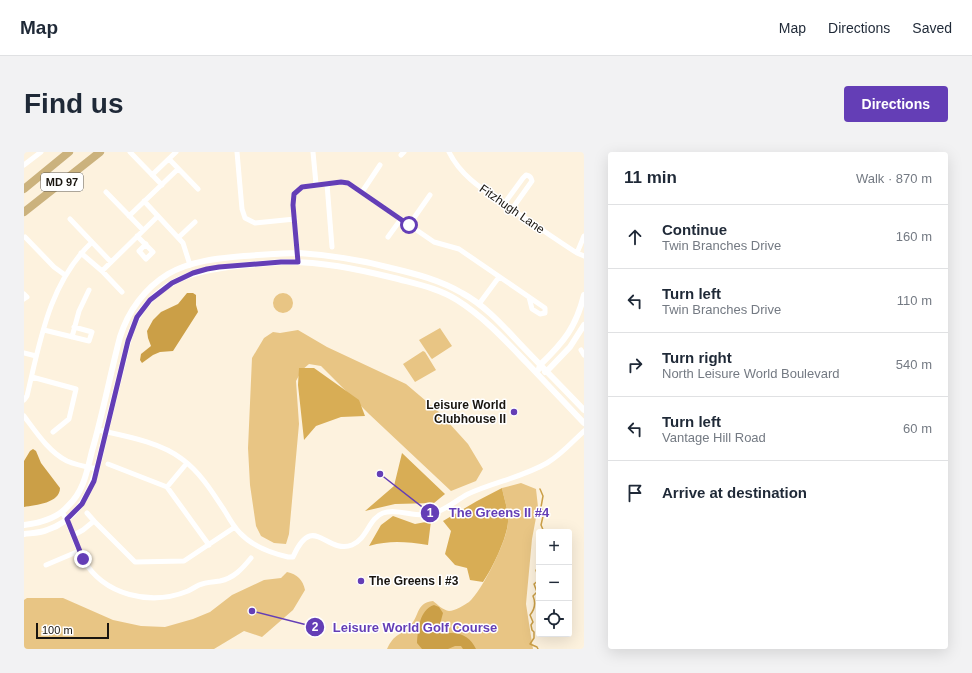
<!DOCTYPE html>
<meta charset="utf-8">
<style>
:root{--surface:#fff;--page:#f2f2f3;--text:#1f2937;--muted:#747a83;--line:#e0e1e3;--accent:#643eb6}
body{margin:0;font-family:Helvetica,sans-serif;background:var(--page);color:var(--text)}
.controls{position:absolute;right:12px;bottom:12px;display:grid;overflow:hidden;border-radius:4px;box-shadow:0 4px 16px #0002}
.controls button{width:36px;height:36px;display:grid;place-items:center;padding:0;border:0;border-bottom:1px solid var(--line);background:var(--surface);color:var(--text);font:20px sans-serif}
.scale{position:absolute;left:12px;bottom:10px;width:73px;box-sizing:border-box;padding-left:4px;border:2px solid #19150f;border-top:0;font-size:11px;line-height:14px;white-space:nowrap;color:#19150f;-webkit-text-stroke:3px #fff;paint-order:stroke}
.stop{position:absolute;width:12px;height:12px;margin:-9px;border:3px solid #643eb6;border-radius:50%;background:#fff}
.stop.end{background:#643eb6;border-color:#fff;box-shadow:0 1px 4px #0008}
.list{margin:0;padding:0;list-style:none}
h2{display:flex;justify-content:space-between;align-items:center;height:52px;margin:0;padding:0 16px;font-size:17px}
h2 small{font-size:13px;font-weight:400;color:var(--muted)}
.list li{display:grid;grid-template-columns:26px 1fr auto;gap:12px;align-items:center;box-sizing:border-box;height:64px;padding:0 16px;border-top:1px solid var(--line)}
.list b{display:block;font-size:15px;white-space:nowrap}
.list p{margin:0;font-size:13px;white-space:nowrap;color:var(--muted)}
.list em{font-size:13px;font-style:normal;color:var(--muted)}
.icon{flex:none;width:22px;height:22px;fill:none;stroke:currentColor;stroke-width:2;stroke-linecap:round;stroke-linejoin:round}
.map{position:relative;flex:none;width:560px;height:497px;overflow:hidden;border-radius:4px}
header{display:flex;align-items:center;gap:24px;box-sizing:border-box;height:56px;padding:0 20px;background:var(--surface);border-bottom:1px solid var(--line)}
header strong{font-size:19px}
nav{display:flex;gap:22px;margin-inline-start:auto;font-size:14px}
.intro{display:flex;align-items:center;justify-content:space-between;box-sizing:border-box;height:96px;padding:0 24px}
h1{margin:0;font-size:28px}
.button{padding:10px 18px;border-radius:4px;background:var(--accent);color:#fff;font-size:14px;font-weight:700}
main{display:flex;gap:24px;padding:0 24px}
aside{flex:1;background:var(--surface);border-radius:4px;box-shadow:0 4px 16px #0002}
.map>svg:first-child{display:block}
.green{fill:#e8c584}
.forest{fill:#d8ad55}
.water{fill:#cb9f47}
.lines{fill:none;stroke-linecap:round;stroke-linejoin:round}
.stream{stroke:#cb9f47;stroke-width:1.5}
.minor{stroke:#fff;stroke-width:5}
.tertiary{stroke:#fff;stroke-width:6}
.primary{stroke:#cbb27d;stroke-width:8}
.route{stroke:#643eb6;stroke-width:5}
.poi-dot{fill:#643eb6;stroke:#fff;stroke-width:1.5}
.labels{text-anchor:middle;dominant-baseline:central;stroke-width:3;stroke-linejoin:round;paint-order:stroke}
.shield{fill:#fff;stroke:#5e5b57;stroke-width:1}
.shield-label{font-size:11px;font-weight:bold;fill:#19150f}
.street-label{font-size:12px;fill:#19150f;stroke:#fff}
.poi-label{font-size:12px;font-weight:bold;fill:#19150f;stroke:#fff;text-anchor:end}
.leader{fill:none;stroke:#643eb6;stroke-width:1.5}
.callout-dot{fill:#643eb6;stroke:#fff;stroke-width:1.5}
.mark-label{font-size:12px;text-anchor:middle;font-weight:bold;fill:#fff}
.callout-label{font-size:13px;text-anchor:middle;font-weight:bold;fill:#643eb6;stroke:#fff;stroke-width:3;stroke-linejoin:round;paint-order:stroke}
</style>
<header>
<strong>Map</strong>
<nav><a>Map</a><a>Directions</a><a>Saved</a></nav>
</header>
<div class="intro"><h1>Find us</h1><a class="button">Directions</a></div>
<main>
<div class="map">
<svg width="560" height="497" viewBox="0 0 560 497">
<rect width="100%" height="100%" fill="#fdf2de"/>
<path class="green" d="M249 151a10 10 0 1 1 20 0a10 10 0 1 1-20 0Z
M416,176L428,194L408,207L407,206L395,188Z
M274,178L303,195L382,232L415,260L444,292L459,317L452,329L427,339L345,262L297,214L285,212L278,218L272,229L275,272L265,382L262,392L250,391L237,384L232,374L226,333L224,296L228,206L240,186L249,180L256,181Z
M399,199L401,200L412,218L391,230L379,212Z
M497,331L512,337L514,355L508,387L502,452L509,497H363C371,481 374,485 385,475C396,465 391,451 409,449C414,453 419,458 425,459C431,459 440,453 445,450C458,439 484,387 484,370C485,359 480,347 478,336Z
M263,420C273,422 279,428 281,438L269,458L238,485L220,479L190,497H0V448L3,446H39L89,468L117,474L141,475L169,467L186,460L208,443L240,428L257,426Z"/>
<path class="forest" d="M275,216H290L335,248L341,264L317,265L292,274L280,288L274,233Z
M378,301L421,342L410,351L371,352L341,359L370,334Z
M478,336C480,347 485,359 484,370C483,386 468,417 459,430L446,428L443,416L431,413L421,402L427,379L419,369L453,349Z
M369,364L391,372L407,369L404,393C382,390 367,388 345,394L357,373Z"/>
<path class="water" d="M163,141H169L172,143V153L174,160L149,199L136,200L129,203L118,211L116,208L117,202L127,194L124,186L123,179L129,168L137,160L154,152Z
M9,297L12,299L17,311L36,336C36,351 12,353 0,355V309L6,299Z
M410,453L415,455L419,461L415,476L416,480C420,482 421,481 425,481C438,480 447,486 452,497H439L437,494H431L424,497H398L393,491C394,478 395,458 410,453Z"/>
<g class="lines">
<path class="stream" d="M516,337L519,344L517,355L520,360L517,373L520,380
M515,404V409
M514,497L513,495L506,492L510,486V480L508,478L507,473L509,470L506,463C511,457 512,451 509,444L513,440L510,432L515,428L512,418L515,416"/>
<path class="minor" d="M106,0L138,33
M213,0L218,57L221,66L231,71L271,67
M289,0L292,32
M425,0C438,27 465,41 489,58C510,72 531,87 553,101L560,104
M377,3L380,0
M145,7L174,37
M0,13L17,0
M128,23L152,0
M303,32L308,95
M82,40L119,78
M338,40L356,13
M120,49L159,91L166,113
M480,52L499,26L502,23C506,24 507,25 508,29L488,57
M105,64L154,17
M46,67L87,110
M385,73L406,43
M113,84L129,100L122,107L115,99L122,92
M1,85L30,115L41,123
M155,85L171,70
M364,85L377,67
M57,101L78,119L98,140
M553,101L560,84
M274,110L269,53L270,42L278,35L317,30L324,31L410,90L435,97L521,156V161L516,162L508,157L505,145
M78,119L134,64
M0,142L3,145L0,147
M455,152L475,125
M20,178L65,189L68,180L50,175
M48,185L55,159L65,138
M557,198L560,203
M0,201L12,204
M8,225L52,237L45,267L29,280
M0,248L3,244C16,189 25,131 68,90
M0,264C12,280 25,300 43,309C52,313 63,315 73,317
M74,278C101,284 136,290 158,307C177,321 189,341 202,361C206,368 210,375 216,381C228,394 247,401 264,405H269C289,359 302,403 328,393C343,387 345,366 359,361C373,356 392,366 407,362C421,359 432,348 444,342C470,330 499,325 523,311C537,303 548,290 560,279
M84,312L143,335L185,393
M143,335L163,311
M38,360C48,375 51,392 59,407C80,444 127,454 164,439C168,437 171,435 175,433C181,430 189,430 196,429C210,426 218,417 227,406
M63,361L70,369
M50,383L59,378L70,369L111,410L160,409L211,375
M22,413L55,399"/>
<path class="tertiary" d="M515,217L516,213C540,190 552,175 560,143
M521,220L523,219L546,195L560,173
M0,373C16,371 33,367 44,354C60,339 63,319 68,299C79,261 86,223 96,185C104,159 121,136 144,122C166,109 195,106 220,104C238,103 257,101 275,101C306,103 337,108 367,116C392,122 416,128 438,141C462,154 480,175 499,195C519,216 540,237 560,258
M0,382C8,381 16,381 23,378C66,364 73,317 82,278C88,254 94,230 100,206C104,189 108,172 118,158C145,122 181,117 222,113C234,112 246,111 258,110C296,109 333,117 370,126C392,132 414,136 433,148C460,165 481,188 503,211C522,231 541,251 560,271"/>
<path class="primary" d="M0,37L45,0
M0,60L76,0"/>
</g>
<g class="lines">
<path class="route" d="M59,407L43,367L58,352L70,329L104,189L113,165L126,148L148,131L169,121L183,117L195,115L257,110H274L269,53L270,42L278,35L317,30L324,31L385,73"/>
</g>
<g class="poi-dot">
<circle cx="490" cy="260" r="4"/>
<circle cx="337" cy="429" r="4"/>
</g>
<g class="labels">
<rect class="shield" x="17" y="21" width="42" height="18" rx="3"/>
<g class="shield-label">
<text x="38" y="30">MD 97</text>
</g>
<g class="street-label">
<text transform="translate(488 57) rotate(35)">Fitzhugh Lane</text>
</g>
<g class="poi-label">
<text x="482" y="253">Leisure World<tspan x="482" dy="14">Clubhouse II</tspan></text>
<text x="345" y="429" text-anchor="start">The Greens I #3</text>
</g>
</g>
<path class="leader" d="M356 322L406 361M228 459L291 475"/>
<g class="callout-dot">
<circle cx="356" cy="322" r="4"/>
<circle cx="228" cy="459" r="4"/>
<circle cx="406" cy="361" r="10"/>
<circle cx="291" cy="475" r="10"/>
</g>
<g class="mark-label">
<text x="406" y="365">1</text>
<text x="291" y="479">2</text>
</g>
<g class="callout-label">
<text x="475" y="365">The Greens II #4</text>
<text x="391" y="480">Leisure World Golf Course</text>
</g>
</svg>
<div class="controls">
<button>+</button>
<button>−</button>
<button><svg class="icon" aria-label="locate" viewBox="0 0 24 24"><circle cx="12" cy="12" r="6"/><path d="M12 2v4M12 18v4M2 12h4M18 12h4"/></svg></button>
</div>
<div class="scale">100 m</div>
<div class="stop" style="left:385px;top:73px"></div>
<div class="stop end" style="left:59px;top:407px"></div>
</div>
<aside>
<h2>11 min<small>Walk · 870 m</small></h2>
<ul class="list">
<li><svg class="icon" aria-label="ahead" viewBox="0 0 24 24"><path d="M12 20V5M6 11l6-6 6 6"/></svg><div><b>Continue</b><p>Twin Branches Drive</p></div><em>160 m</em></li>
<li><svg class="icon" aria-label="left" viewBox="0 0 24 24"><path d="M17 20v-9H6M10 6l-5 5 5 5"/></svg><div><b>Turn left</b><p>Twin Branches Drive</p></div><em>110 m</em></li>
<li><svg class="icon" aria-label="right" viewBox="0 0 24 24"><path d="M7 20v-9h11M14 6l5 5-5 5"/></svg><div><b>Turn right</b><p>North Leisure World Boulevard</p></div><em>540 m</em></li>
<li><svg class="icon" aria-label="left" viewBox="0 0 24 24"><path d="M17 20v-9H6M10 6l-5 5 5 5"/></svg><div><b>Turn left</b><p>Vantage Hill Road</p></div><em>60 m</em></li>
<li><svg class="icon" aria-label="arrive" viewBox="0 0 24 24"><path d="M6 21V4h12l-3 4 3 4H6"/></svg><div><b>Arrive at destination</b></div></li>
</ul>
</aside>
</main>
